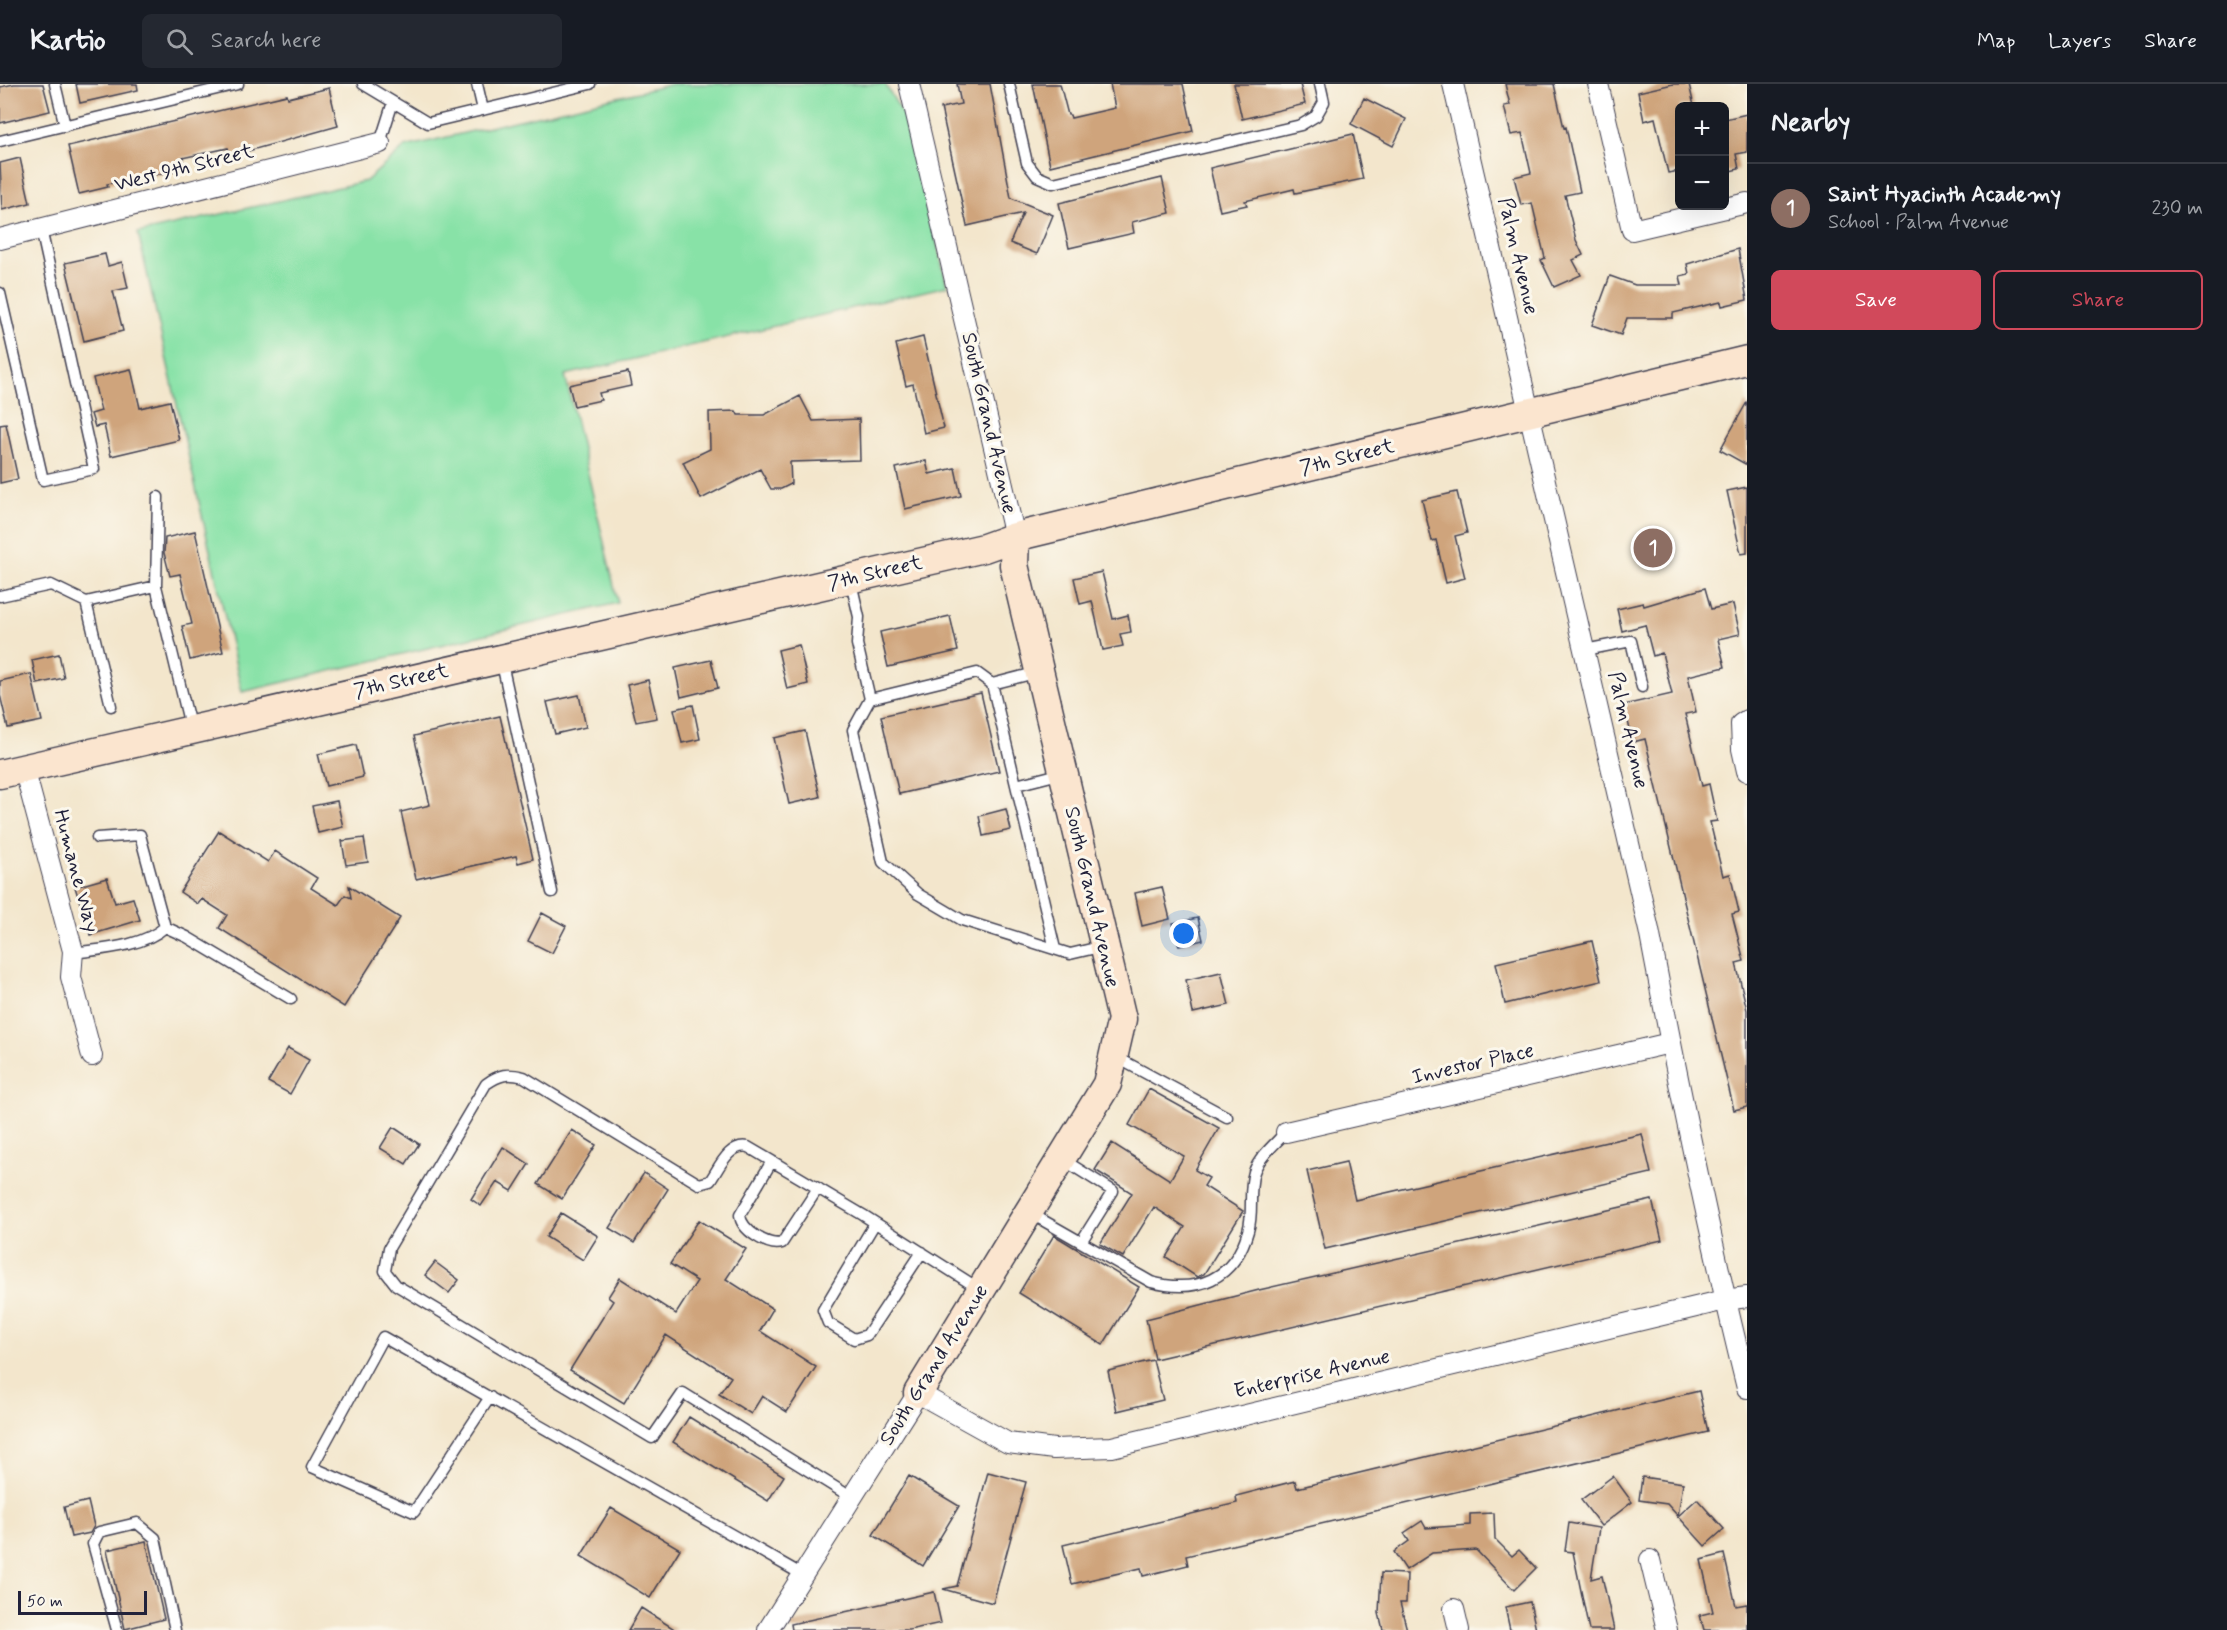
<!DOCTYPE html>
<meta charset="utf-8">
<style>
:root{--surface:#171b24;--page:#242831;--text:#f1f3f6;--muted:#9ea1a6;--line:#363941;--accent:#d1495b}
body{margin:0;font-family:Mynerve,sans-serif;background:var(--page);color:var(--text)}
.controls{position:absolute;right:18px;top:18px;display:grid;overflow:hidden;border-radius:9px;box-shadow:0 6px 24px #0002}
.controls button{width:54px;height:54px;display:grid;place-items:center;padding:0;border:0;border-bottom:2px solid var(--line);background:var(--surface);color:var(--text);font:30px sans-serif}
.scale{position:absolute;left:18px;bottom:15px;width:129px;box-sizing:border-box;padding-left:6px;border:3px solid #22223b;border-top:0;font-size:16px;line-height:21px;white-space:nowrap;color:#22223b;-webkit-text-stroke:4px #fbf7ec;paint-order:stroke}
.you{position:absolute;left:1184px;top:850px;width:21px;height:21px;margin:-15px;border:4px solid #fff;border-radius:50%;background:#1a73e8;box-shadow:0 0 0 9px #1a73e833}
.badge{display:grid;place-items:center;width:39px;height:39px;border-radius:50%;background:var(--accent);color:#fff;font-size:20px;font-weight:700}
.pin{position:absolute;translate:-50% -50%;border:3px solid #fff;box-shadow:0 2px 6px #0006}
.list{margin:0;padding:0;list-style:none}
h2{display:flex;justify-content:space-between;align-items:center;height:78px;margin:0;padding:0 24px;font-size:26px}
h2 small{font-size:20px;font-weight:400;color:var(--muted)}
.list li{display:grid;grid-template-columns:39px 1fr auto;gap:18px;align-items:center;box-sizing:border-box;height:90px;padding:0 24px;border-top:2px solid var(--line)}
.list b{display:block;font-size:22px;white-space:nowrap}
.list p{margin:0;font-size:20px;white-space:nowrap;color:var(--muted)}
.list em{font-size:20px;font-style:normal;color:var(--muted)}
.actions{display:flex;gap:12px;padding:18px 24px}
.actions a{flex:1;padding:14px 0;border:2px solid var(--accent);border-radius:9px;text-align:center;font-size:21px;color:var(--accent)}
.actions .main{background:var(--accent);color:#fff}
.icon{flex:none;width:33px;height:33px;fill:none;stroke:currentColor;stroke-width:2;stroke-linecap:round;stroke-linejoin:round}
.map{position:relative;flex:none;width:1747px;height:1546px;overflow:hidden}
header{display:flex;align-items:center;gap:36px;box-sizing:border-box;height:84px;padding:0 30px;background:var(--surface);border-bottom:2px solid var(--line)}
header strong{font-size:28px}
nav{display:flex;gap:33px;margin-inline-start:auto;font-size:21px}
.search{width:420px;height:54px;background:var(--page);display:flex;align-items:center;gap:15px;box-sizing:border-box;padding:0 21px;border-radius:9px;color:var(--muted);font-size:22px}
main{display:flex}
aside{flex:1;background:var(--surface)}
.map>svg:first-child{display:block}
.green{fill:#88e2a7;stroke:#558271;stroke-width:1.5}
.building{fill:#cfa47c}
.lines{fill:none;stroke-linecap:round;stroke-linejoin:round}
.lane-casing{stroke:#413f51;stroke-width:13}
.street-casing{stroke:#413f51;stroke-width:22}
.secondary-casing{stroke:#413f51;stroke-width:31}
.lane{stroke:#fff;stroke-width:10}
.street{stroke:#fff;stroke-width:20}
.secondary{stroke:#fbe5cf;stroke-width:28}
.labels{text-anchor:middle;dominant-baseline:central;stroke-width:6;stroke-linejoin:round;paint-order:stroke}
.street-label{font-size:21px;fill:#22223b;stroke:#fbf7ec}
</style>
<header>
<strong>Kartio</strong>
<div class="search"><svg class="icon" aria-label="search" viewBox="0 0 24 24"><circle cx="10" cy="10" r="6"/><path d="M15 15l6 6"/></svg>Search here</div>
<nav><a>Map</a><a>Layers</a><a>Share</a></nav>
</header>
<main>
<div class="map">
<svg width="1747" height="1546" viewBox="0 0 1747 1546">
<rect width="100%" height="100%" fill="#fbf7ec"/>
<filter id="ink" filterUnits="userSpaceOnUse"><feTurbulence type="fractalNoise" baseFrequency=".0167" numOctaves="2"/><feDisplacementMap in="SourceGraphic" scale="12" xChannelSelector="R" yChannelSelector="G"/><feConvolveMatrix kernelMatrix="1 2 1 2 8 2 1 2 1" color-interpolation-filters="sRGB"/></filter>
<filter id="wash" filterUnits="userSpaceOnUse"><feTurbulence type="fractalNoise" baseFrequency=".008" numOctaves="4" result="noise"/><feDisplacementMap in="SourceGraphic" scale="24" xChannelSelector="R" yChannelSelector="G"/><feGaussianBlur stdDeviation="1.35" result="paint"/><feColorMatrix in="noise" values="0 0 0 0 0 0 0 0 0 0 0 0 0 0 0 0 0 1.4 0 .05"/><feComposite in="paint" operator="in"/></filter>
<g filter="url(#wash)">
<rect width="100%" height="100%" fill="#f3e6cc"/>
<path class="green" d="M673,0H885L910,42L947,202L565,291L618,519L242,608L138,149L366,97L405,63Z"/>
<g id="blocks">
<path class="building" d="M14,0H43L50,27L0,39V3Z
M76,0H137L138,6L80,19Z
M957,0H990L1011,114L1053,131L1037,170L1010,159L1023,129L967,142L941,24L961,20Z
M1033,0H1060L1068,31H1070L1071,34L1115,24L1110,0H1183L1193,47L1050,82Z
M1234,0H1300L1305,20L1242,35Z
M1505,0H1554L1564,44L1566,43L1580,108L1565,111L1576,156L1583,171L1573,176L1581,191L1554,203L1541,176L1545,174L1532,119L1521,121L1514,93L1531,89L1522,49L1511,51L1504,22L1510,21Z
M1673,0H1689L1694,22H1680V87L1668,89L1655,34L1644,37L1638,8Z
M329,4L338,42L230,72L228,64L182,74L185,85L107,100L108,103L79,110L68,62L287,11L288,14Z
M1364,14L1406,35L1393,62L1351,40Z
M1747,30V68L1736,70L1739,85L1725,88V35Z
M1353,50L1363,95L1295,109L1294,105L1245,117L1247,121L1220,127L1210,84Z
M20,74L30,119L2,126L0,79Z
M1162,94L1170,129L1132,138L1134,149L1069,164L1059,119Z
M1738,165L1747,216L1722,222L1721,218L1673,229V234H1627L1621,251L1592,241L1610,192L1635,201H1682L1680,192L1689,190L1687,180Z
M105,170L108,182L122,178L128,204L113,207L123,247L84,257L65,179Z
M923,253L944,344L924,349L913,300L906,302L896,260Z
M131,285L140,324L170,317L179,356L111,372L104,341L95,343L91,330L101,327L93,294Z
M628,288L631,302L599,309L601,316L574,322L569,301Z
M800,312L813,337L859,335L860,376L790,378L791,400L781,405H771L760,385L701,415L683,378L710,365L709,328L736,327L738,331H764Z
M1747,318V381L1720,366Z
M6,340L18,395L0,399V341Z
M926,377L929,390L955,384L961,412L905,425L896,384Z
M1747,403V469L1741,470L1727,407Z
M1457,408L1467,449L1455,452L1465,494L1446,499L1436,456L1432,457L1422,416Z
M195,447L223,568L190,576L182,542L192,540L180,490L170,492L164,469L165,454Z
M1102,488L1113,535L1128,531L1131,548L1120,550L1123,562L1103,566L1092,517L1080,520L1074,494Z
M1705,504L1711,525L1733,520L1740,550L1718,555L1725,583L1688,592L1696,628L1685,630L1702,702L1709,700L1717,737L1710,738L1723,792L1730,790L1739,828L1732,830L1744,877L1736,879L1747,926V1023L1734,1026L1645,655L1633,658L1624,621L1672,610L1662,569L1653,572L1645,541L1622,547L1617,525L1643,519L1644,522Z
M950,532L958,567L888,583L880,548Z
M799,561L808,600L787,605L778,566Z
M59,570L64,594L37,600L32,576Z
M711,576L718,604L681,613L675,584Z
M31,590L42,637L8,644L0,611V597Z
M648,596L657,634L636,638L627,601Z
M981,609L999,687L899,710L881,632Z
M579,611L586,643L555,650L547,618Z
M693,621L700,655L682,659L674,625Z
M500,632L533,775L518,779L516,772L416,795L401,728L430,721L414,652Z
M805,647L820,713L789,720L774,654Z
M356,661L363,693L326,702L318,670Z
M337,717L343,743L318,749L312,722Z
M1006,725L1011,746L983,752L979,732Z
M219,747L268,778L275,767L317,794L311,804L338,821L345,811L351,814L349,802L400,834L344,923L219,844L227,831L202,815L198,820L180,808Z
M364,754L368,778L346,781L342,757Z
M107,794L115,819L133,814L140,836L90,851L75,803Z
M1162,803L1170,835L1142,842L1135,809Z
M542,829L566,842L552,869L528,857Z
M1198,834L1203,856L1179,862L1173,839Z
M1592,857L1601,897L1505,920L1496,879Z
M1221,888L1229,921L1193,929L1186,896Z
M288,964L309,976L290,1010L268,998Z
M1149,1005L1219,1044L1195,1086L1209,1094L1204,1102L1243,1127L1204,1190L1197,1193L1166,1173L1185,1143L1154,1123L1123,1173L1100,1160L1132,1109L1095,1086L1112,1059L1170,1096L1184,1072L1129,1041Z
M393,1043L419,1060L406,1080L380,1064Z
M572,1046L596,1061L562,1115L538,1100Z
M1642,1050L1651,1089L1325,1165L1307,1087L1346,1078L1355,1116Z
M503,1063L529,1080L512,1107L497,1098L481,1122L471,1115Z
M644,1089L668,1105L634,1159L609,1144Z
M1652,1116L1662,1156L1155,1275L1146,1235L1259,1206Z
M561,1129L598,1152L583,1176L546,1153Z
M699,1136L746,1165L726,1195L773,1225L760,1247L816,1283L787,1328L762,1312L751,1330L719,1310L731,1293L666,1251L624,1319L570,1286L613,1217L608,1213L620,1194L676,1230L697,1197L670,1180Z
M1054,1151L1139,1203L1103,1261L1019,1209Z
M435,1178L459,1196L449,1209L425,1191Z
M1153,1276L1163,1316L1117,1327L1108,1287Z
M1699,1307L1708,1348L1186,1472L1188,1481L1143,1492L1141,1484L1072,1500L1063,1461L1237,1419L1236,1412L1295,1397L1297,1404Z
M689,1333L784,1392L768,1417L673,1358Z
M988,1388L1026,1398L993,1519L943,1505L957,1502Z
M909,1392L959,1422L923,1482L873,1451Z
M1613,1392L1632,1418L1601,1442L1581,1416Z
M1642,1393L1683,1399L1678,1432L1697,1415L1724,1445L1705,1462L1667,1420L1639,1416Z
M88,1417L94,1442L90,1449L71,1453L64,1423Z
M611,1424L680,1465L650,1514L581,1472Z
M1494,1429L1495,1455L1512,1472L1519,1466L1536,1484L1514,1506L1476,1466L1432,1469L1406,1486L1394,1468L1409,1457L1404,1449L1422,1437L1426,1444L1470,1441V1430Z
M1569,1439L1599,1444L1591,1495L1602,1492L1614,1546H1589L1573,1468L1565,1467Z
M146,1457L164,1535L125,1545L107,1466Z
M1724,1470L1736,1522L1747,1520V1546H1704L1700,1531L1713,1528L1701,1476Z
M1381,1489L1407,1490L1406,1519H1400L1407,1546H1383L1379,1529Z
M934,1508L941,1539L909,1546H792L791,1540Z
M1530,1518L1536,1546H1510L1505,1523Z
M641,1524L676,1546H628Z"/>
</g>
</g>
<g filter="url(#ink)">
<use href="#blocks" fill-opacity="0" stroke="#413f51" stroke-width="1.5"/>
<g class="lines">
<defs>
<path id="lane" d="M55,0L65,42
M363,0L428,39L590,0
M477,0L483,26
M1009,0L1027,79L1037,92L1053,99L1301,41L1316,32L1324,18L1320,0
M0,57L238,0
M380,59L393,18
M0,209L43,396L94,385L41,145
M850,494L859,533L857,560L870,615L853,646L883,778L918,810L962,836L1070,870L1104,862
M156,502L158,413
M0,512L51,501L86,518L156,502L191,646
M86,518L111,622
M1585,566L1631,557L1642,603
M501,575L552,808
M992,600L1039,588
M870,615L977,589L992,600L1055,865
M1016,701L1063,689
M165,843L187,853L291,915
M73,869C101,865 143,863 165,843L140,751L97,754
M1114,972L1227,1033
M1062,1075L1113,1107L1081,1158
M772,1077L740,1131C741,1146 768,1163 782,1159L818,1104
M1030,1129L1151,1198C1197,1210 1234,1196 1248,1147C1254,1129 1248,1107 1254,1088C1259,1073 1275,1060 1286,1048
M875,1139L823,1226L828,1239L854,1255L867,1251L922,1168
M490,1313L414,1428L312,1383L383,1253L803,1491
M851,1413L683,1309L652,1354L396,1201L385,1187L389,1164L486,1000C500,990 507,989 524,993L699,1100L710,1097C719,1084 729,1059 748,1063L863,1131L981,1206
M117,1546L93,1460L99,1448L137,1439L155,1454L175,1546"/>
<path id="street" d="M909,0L1015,453
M1453,0L1649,846C1678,999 1709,1152 1747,1304
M1598,0L1632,146L1747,119
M0,155L380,59
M1747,636L1741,640L1742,665L1747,687
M24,684L73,867L71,893L92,972
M1286,1048L1670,959
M1650,1476L1667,1546
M1454,1525L1459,1546
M768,1546L918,1309L1008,1359L1054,1365L1112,1363L1725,1216L1747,1213"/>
<path id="secondary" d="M0,690L984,464L1015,453L1747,276
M918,1309L1107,1000L1122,935L1014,481L1015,453"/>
</defs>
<use href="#lane" class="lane-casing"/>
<use href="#street" class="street-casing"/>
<use href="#secondary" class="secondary-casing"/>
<use href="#lane" class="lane"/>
<use href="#street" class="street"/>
<use href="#secondary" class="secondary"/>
</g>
</g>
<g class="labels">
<g class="street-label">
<text transform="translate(184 84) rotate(-14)">West 9th Street</text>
<text transform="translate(1518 172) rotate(77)">Palm Avenue</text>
<text transform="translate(989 339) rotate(77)">South Grand Avenue</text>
<text transform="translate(1347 373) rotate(-14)">7th Street</text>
<text transform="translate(875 489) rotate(-13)">7th Street</text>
<text transform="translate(401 597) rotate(-13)">7th Street</text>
<text transform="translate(1628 646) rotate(77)">Palm Avenue</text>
<text transform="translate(76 787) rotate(75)">Humane Way</text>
<text transform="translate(1092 813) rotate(77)">South Grand Avenue</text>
<text transform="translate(1473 980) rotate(-13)">Investor Place</text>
<text transform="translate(934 1281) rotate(-58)">South Grand Avenue</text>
<text transform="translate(1312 1290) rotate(-13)">Enterprise Avenue</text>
</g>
</g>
</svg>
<div class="controls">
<button>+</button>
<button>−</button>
</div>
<div class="scale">50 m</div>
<div class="you"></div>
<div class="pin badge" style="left:1653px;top:464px;background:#8d6e63">1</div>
</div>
<aside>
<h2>Nearby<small></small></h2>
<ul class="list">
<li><span class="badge" style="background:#8d6e63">1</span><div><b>Saint Hyacinth Academy</b><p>School · Palm Avenue</p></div><em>230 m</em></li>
</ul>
<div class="actions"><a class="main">Save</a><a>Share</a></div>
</aside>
</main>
